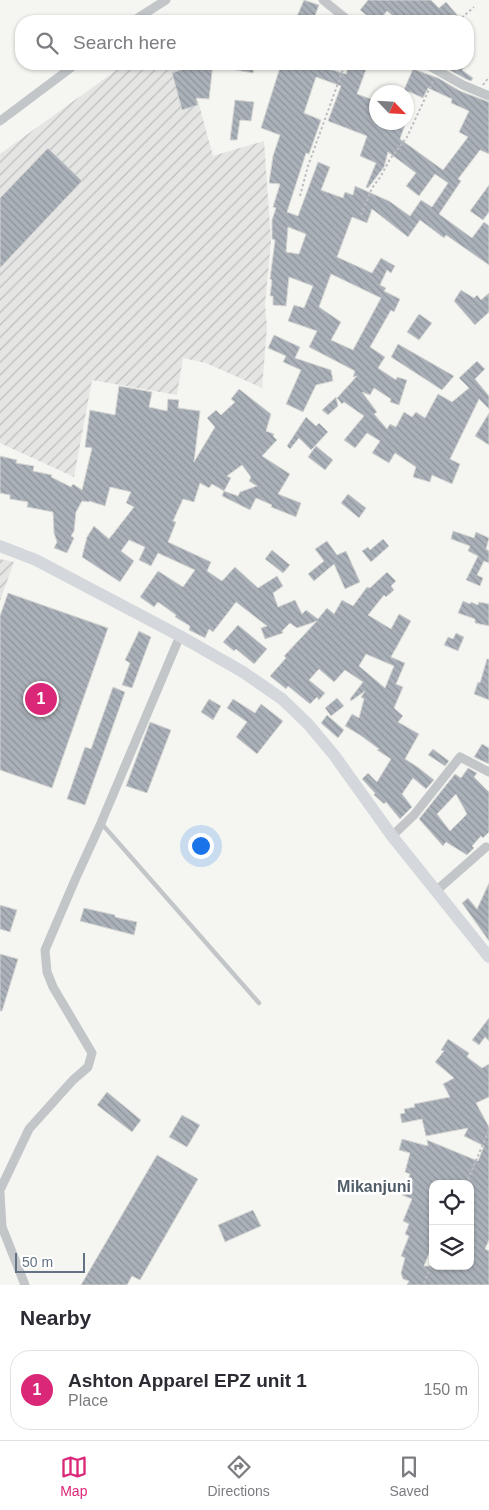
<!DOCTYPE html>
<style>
:root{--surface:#fff;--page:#f2f2f3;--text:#2b2b33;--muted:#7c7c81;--line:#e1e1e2;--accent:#db2777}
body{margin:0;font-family:Arial,sans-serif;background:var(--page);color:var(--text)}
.controls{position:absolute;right:15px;bottom:15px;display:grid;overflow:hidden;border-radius:10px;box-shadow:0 1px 4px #0004}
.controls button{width:45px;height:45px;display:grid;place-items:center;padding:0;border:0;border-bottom:1px solid var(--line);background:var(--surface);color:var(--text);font:25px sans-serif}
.compass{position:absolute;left:369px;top:85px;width:45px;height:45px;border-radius:50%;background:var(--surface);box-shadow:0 1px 4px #0004;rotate:115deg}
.scale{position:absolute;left:15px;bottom:12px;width:70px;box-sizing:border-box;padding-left:5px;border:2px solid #637383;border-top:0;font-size:14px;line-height:18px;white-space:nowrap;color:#637383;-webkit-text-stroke:4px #fff;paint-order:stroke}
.you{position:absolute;left:200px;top:845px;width:18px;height:18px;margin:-12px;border:4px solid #fff;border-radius:50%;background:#1a73e8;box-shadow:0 0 0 8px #1a73e833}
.badge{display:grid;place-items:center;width:32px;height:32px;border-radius:50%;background:var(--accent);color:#fff;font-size:16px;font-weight:700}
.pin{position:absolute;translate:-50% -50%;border:2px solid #fff;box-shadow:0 1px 5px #0006}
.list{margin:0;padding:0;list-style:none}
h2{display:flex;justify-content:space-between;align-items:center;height:65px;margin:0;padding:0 20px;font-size:21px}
h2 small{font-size:16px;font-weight:400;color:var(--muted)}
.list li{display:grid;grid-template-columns:32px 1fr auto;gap:15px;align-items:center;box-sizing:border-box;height:80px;margin:0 10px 10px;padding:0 10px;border:1px solid var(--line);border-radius:20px}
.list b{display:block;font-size:19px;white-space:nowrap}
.list p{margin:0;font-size:16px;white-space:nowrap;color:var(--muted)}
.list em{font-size:16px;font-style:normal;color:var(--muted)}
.icon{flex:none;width:28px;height:28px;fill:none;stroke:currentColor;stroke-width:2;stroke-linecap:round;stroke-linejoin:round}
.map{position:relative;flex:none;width:489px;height:1285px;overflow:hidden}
.search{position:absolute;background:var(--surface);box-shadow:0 1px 4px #0004;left:15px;right:15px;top:15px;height:55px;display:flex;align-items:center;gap:12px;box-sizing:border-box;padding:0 18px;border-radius:20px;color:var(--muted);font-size:19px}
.sheet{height:155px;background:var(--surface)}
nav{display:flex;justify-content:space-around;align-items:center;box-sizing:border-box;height:70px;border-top:1px solid var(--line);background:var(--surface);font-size:14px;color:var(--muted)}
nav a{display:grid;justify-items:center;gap:2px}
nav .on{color:var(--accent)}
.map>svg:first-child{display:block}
.industrial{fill:url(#industrial-furrows)}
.building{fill:url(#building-back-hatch);stroke:#d6d6d4;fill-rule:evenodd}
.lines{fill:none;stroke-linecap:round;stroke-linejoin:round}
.path{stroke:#bcbec0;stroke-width:2;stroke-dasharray:2.5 2.5;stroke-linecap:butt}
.service{stroke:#c2c6c9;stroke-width:4.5}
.minor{stroke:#c2c6c9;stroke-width:9}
.secondary{stroke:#d4d8dc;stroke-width:12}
.labels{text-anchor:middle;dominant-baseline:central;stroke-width:5;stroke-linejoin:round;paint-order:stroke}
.quarter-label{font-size:16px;font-weight:bold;fill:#515d68;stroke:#fff}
</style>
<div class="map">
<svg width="489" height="1285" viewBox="0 0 489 1285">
<defs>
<pattern id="industrial-furrows" width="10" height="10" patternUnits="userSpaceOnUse" patternTransform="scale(1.25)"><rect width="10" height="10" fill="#e5e6e4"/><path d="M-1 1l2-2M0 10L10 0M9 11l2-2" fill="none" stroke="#bdbfbe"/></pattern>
<pattern id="building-back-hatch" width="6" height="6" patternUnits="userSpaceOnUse" patternTransform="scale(1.25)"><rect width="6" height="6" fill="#aab1b8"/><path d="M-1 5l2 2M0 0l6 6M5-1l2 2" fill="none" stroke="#8e949b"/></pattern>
</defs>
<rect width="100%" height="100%" fill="#f5f5f1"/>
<path class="industrial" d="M125,64H188L213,156L264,141L271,241L265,305L267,327L262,388L206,363L183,358L177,395L92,380L74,477L0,443V154Z
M0,559L14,562L0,601Z"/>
<path class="building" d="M304,0L319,5L313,21H295Z
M368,0H431L439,8L446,2L459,17L454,21H399L387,11L379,21H374L360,10Z
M195,64H213L209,99L196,98L198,105L182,110L172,73L194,65Z
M225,64H255L253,73L225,68Z
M281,64H289L302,68L304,64H312L346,74L349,64H368L357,94L376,101V122H406L400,139L443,170L468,137L459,132L469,111L451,103L452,99L428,88L423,98L410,92H403L413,69L438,78L460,91L489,102V154L480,150L458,179L461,181L439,214L472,238L484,222L489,226V265L446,235L444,238L420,220L408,237L372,209L367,223L352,217L337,257L372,273L381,258L395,266L391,273L387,270L380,285L386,288L384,291L400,299L394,312L391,310L370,347L385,357L378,368L396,380L397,377L407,380L399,405L390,402L391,399L374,388L370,395L362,392L377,412L374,414L387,429L390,424L396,427L404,412L412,417L416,412L425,418L438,394L452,402L469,388L459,378L477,361L485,369L475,379L489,396V409L479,399L450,459L460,464L452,484L432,475L430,482L413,477L416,467L395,453L389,463L372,453L380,441L367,433L355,448L344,440L364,416L344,402L342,404L337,398L357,376L353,377L355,371L309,347L317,331L288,321L294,305L304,308L313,286L289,277L286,306L273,305V296H270L272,280L270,279L275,240L272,239V220L276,208L273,207L280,184L269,183L273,156L280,135L261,128ZM316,77L341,86L328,121L367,136L360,156L376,163L366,187L368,188L384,167L388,152L416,173L406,186L419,196L435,174L448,183L432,207L421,200L410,216L389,201L355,186L353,195L345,192L343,198L321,190L330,167L318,162L298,216L287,212L306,153L309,154L321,120L304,113ZM288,227L306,234L299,254L286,252ZM331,274L381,298L353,350L331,340L341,322L319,307Z
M446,64H457L463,68L462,70L473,78L471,81L466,79L444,67Z
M235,100L254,102L251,121L240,120L237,140H230Z
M48,148L82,181L0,268V198Z
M489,185V212L483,220L470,211Z
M461,290L474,298L477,295L481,300L489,293V312L475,325L454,301Z
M419,314L432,323L419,340L407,332Z
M274,335L300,347L295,358L331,370L333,381L316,385L303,412L286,404L301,370L283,362L286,356L268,348Z
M398,344L454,376L442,390L391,357Z
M119,386L152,392L149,407L167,411L168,399L179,400L178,408L200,411L194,462L215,427L207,418L216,410L221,415L235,402L231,399L239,389L271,414L266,431L274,434L273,436L277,440L262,456L290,474L278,494L301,503L296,517L271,507L272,505L256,498L250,510L222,496L224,491L238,496L240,492L257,486L249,481L251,477L242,465L227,476L231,478L224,491L212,484L209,488L200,483L194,502L183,499L173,521L176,522L168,542L211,562L207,571L222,581L235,567L258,588L277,576L283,586L273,593L278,607L295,600L302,614L306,610L318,619L327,608L334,614L342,600L353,606L367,587L370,588L387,572L396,581L391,586L394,590L386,597L384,595L368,615L391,629L399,614L411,621L391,657L405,663L396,684L403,687L394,708L403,716L398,722L419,734L405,759L419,768L434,780L426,789L413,778L402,794L412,807L400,819L386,802L384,804L374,795L375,793L362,779L368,773L377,782L391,759L377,750L379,749L360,735L345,726L352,714L359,718L364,699L361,697L365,691L351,701L350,699L363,682L345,670L334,682L319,669L309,680L325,693L319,700L317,697L310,704L288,686L286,689L270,676L286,658L284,656L317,621L297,628L290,623L282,631L283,633L265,639L261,628L267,626L236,602L213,632L209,629L205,638L189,630L190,626L175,617L176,615L158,602L154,607L140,597L158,571L183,587L195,570L158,553L151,566L139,560L145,547L129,540L121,551L134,561L120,582L82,557L87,537L94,526L109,539L134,507L126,503L131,492L110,487L105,506L89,501V502L82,501L76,512L74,531L71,536L74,538L67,553L54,548L57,542L54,533L53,512L27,507L28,502L10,499V495L0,493V456L17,460L16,463L34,466L33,471L52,475L51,477L71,487L73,484L82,490L92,448L85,447L90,410L115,415ZM366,654L394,666L385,688L359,666Z
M336,397L338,406L328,415L322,410Z
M489,413V445L475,436Z
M306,417L316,426L319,423L328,432L311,450L299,438L290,449L287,446Z
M316,446L333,460L325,470L308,457Z
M348,494L366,508L359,518L341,503Z
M453,531L474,538L476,532L489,538L486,549L489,551V563L484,561L477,575L483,578L480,586L466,580L478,556L468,551L470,546L451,539Z
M383,539L389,546L371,562L362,551L368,547L370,550Z
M327,541L337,555L346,551L360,582L345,589L334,564L314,581L308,574L324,561L315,549Z
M272,550L290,565L283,573L265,559Z
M8,593L108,628L52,788L0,770V616Z
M463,601L470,604L471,602L478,605L479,602L489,604V626L475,623V619L458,613Z
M238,625L267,649L254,664L236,649L234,651L223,642Z
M139,631L151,637L132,688L122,685L130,663L125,660Z
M456,633L464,637L458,651L444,645L448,637L453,639Z
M487,659H489V700L474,694L478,682L480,683Z
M113,687L125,692L85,805L67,799L85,747L91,749Z
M337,698L344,706L331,716L325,708Z
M209,699L221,706L213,720L201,712Z
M233,699L255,713L261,704L283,721L257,754L236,737L247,722L227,708Z
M327,715L344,730L338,738L321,723Z
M150,722L171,730L147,793L126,786Z
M482,744L489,748V764L474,757Z
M433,749L449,761L445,766L428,755Z
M468,768L477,773L474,777L489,792V832L483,838L481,836L472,846L474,848L467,855L446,842L443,846L419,819L455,774L461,778ZM456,794L467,814L450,831L437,814Z
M489,883V941L462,903L468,898L477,909Z
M0,905L17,910L10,932L0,929Z
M84,908L115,915V917L137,922L134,935L80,921Z
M0,954L18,959L2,1011H0Z
M489,1018V1041L485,1037L479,1045L472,1040Z
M448,1039L469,1053L467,1057L482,1068L489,1064V1097L476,1103L489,1127V1240L485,1249L489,1251V1285H407L409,1281L403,1279L401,1273L405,1258L401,1256L409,1236L405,1234L409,1224L403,1221L412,1199L402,1195L410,1174L405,1172L410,1153L399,1150L402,1139L428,1146L427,1140L478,1161L484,1146L464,1136L468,1128L426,1136L422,1119L402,1123L400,1114L405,1113L404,1109L415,1107L414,1104L450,1097L443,1084L454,1078L435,1062L444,1051L441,1050ZM433,1184H470V1266H424L433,1243Z
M107,1092L141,1120L132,1132L97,1105Z
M182,1115L200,1125L187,1147L169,1137Z
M157,1155L198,1179L140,1280L132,1276L127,1285H81Z
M253,1210L261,1226L225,1242L218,1225Z"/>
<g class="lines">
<path class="path" d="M458,21L474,7
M483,85L489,77
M300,196L308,166L345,64
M361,215L372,188L381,176L390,159L407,137L434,79
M466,1184L489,1130
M424,1283L433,1262"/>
<path class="service" d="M101,823L259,1003"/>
<path class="minor" d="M323,0L349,21
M133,21L166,0
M426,64L463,85L489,96
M0,121L76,64
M392,836L414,815L460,757L489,772
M436,891L486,847
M0,1190L29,1129L73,1080L88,1067L92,1053L53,987L47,972L45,950L75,880L101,823L180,636
M0,1193L2,1227L0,1229
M2,1227L25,1285"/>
<path class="secondary" d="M0,546L36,560L180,636L243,672L282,699L308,724L334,755L392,836L489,957"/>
</g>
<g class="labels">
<g class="quarter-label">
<text x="374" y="1186">Mikanjuni</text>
</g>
</g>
</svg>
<div class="controls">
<button><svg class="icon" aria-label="locate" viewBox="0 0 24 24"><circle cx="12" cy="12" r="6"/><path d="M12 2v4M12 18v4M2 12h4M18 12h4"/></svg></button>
<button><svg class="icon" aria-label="layers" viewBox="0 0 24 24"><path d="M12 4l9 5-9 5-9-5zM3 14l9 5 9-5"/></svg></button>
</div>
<svg class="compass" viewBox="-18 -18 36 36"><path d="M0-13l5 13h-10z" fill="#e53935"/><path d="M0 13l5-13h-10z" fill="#7c7c81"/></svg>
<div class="scale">50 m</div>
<div class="you"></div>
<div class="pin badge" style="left:41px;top:699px">1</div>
<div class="search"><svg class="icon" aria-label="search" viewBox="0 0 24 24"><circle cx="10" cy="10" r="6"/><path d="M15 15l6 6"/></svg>Search here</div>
</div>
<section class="sheet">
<h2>Nearby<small></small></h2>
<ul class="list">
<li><span class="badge">1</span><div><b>Ashton Apparel EPZ unit 1</b><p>Place</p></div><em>150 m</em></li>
</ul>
</section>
<nav>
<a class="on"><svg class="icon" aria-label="map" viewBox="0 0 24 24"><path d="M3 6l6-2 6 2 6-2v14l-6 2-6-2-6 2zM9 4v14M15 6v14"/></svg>Map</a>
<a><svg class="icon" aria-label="directions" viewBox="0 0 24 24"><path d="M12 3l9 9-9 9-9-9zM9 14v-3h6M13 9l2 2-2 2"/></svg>Directions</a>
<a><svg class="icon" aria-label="saved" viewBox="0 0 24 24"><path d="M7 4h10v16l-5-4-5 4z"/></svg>Saved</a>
</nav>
